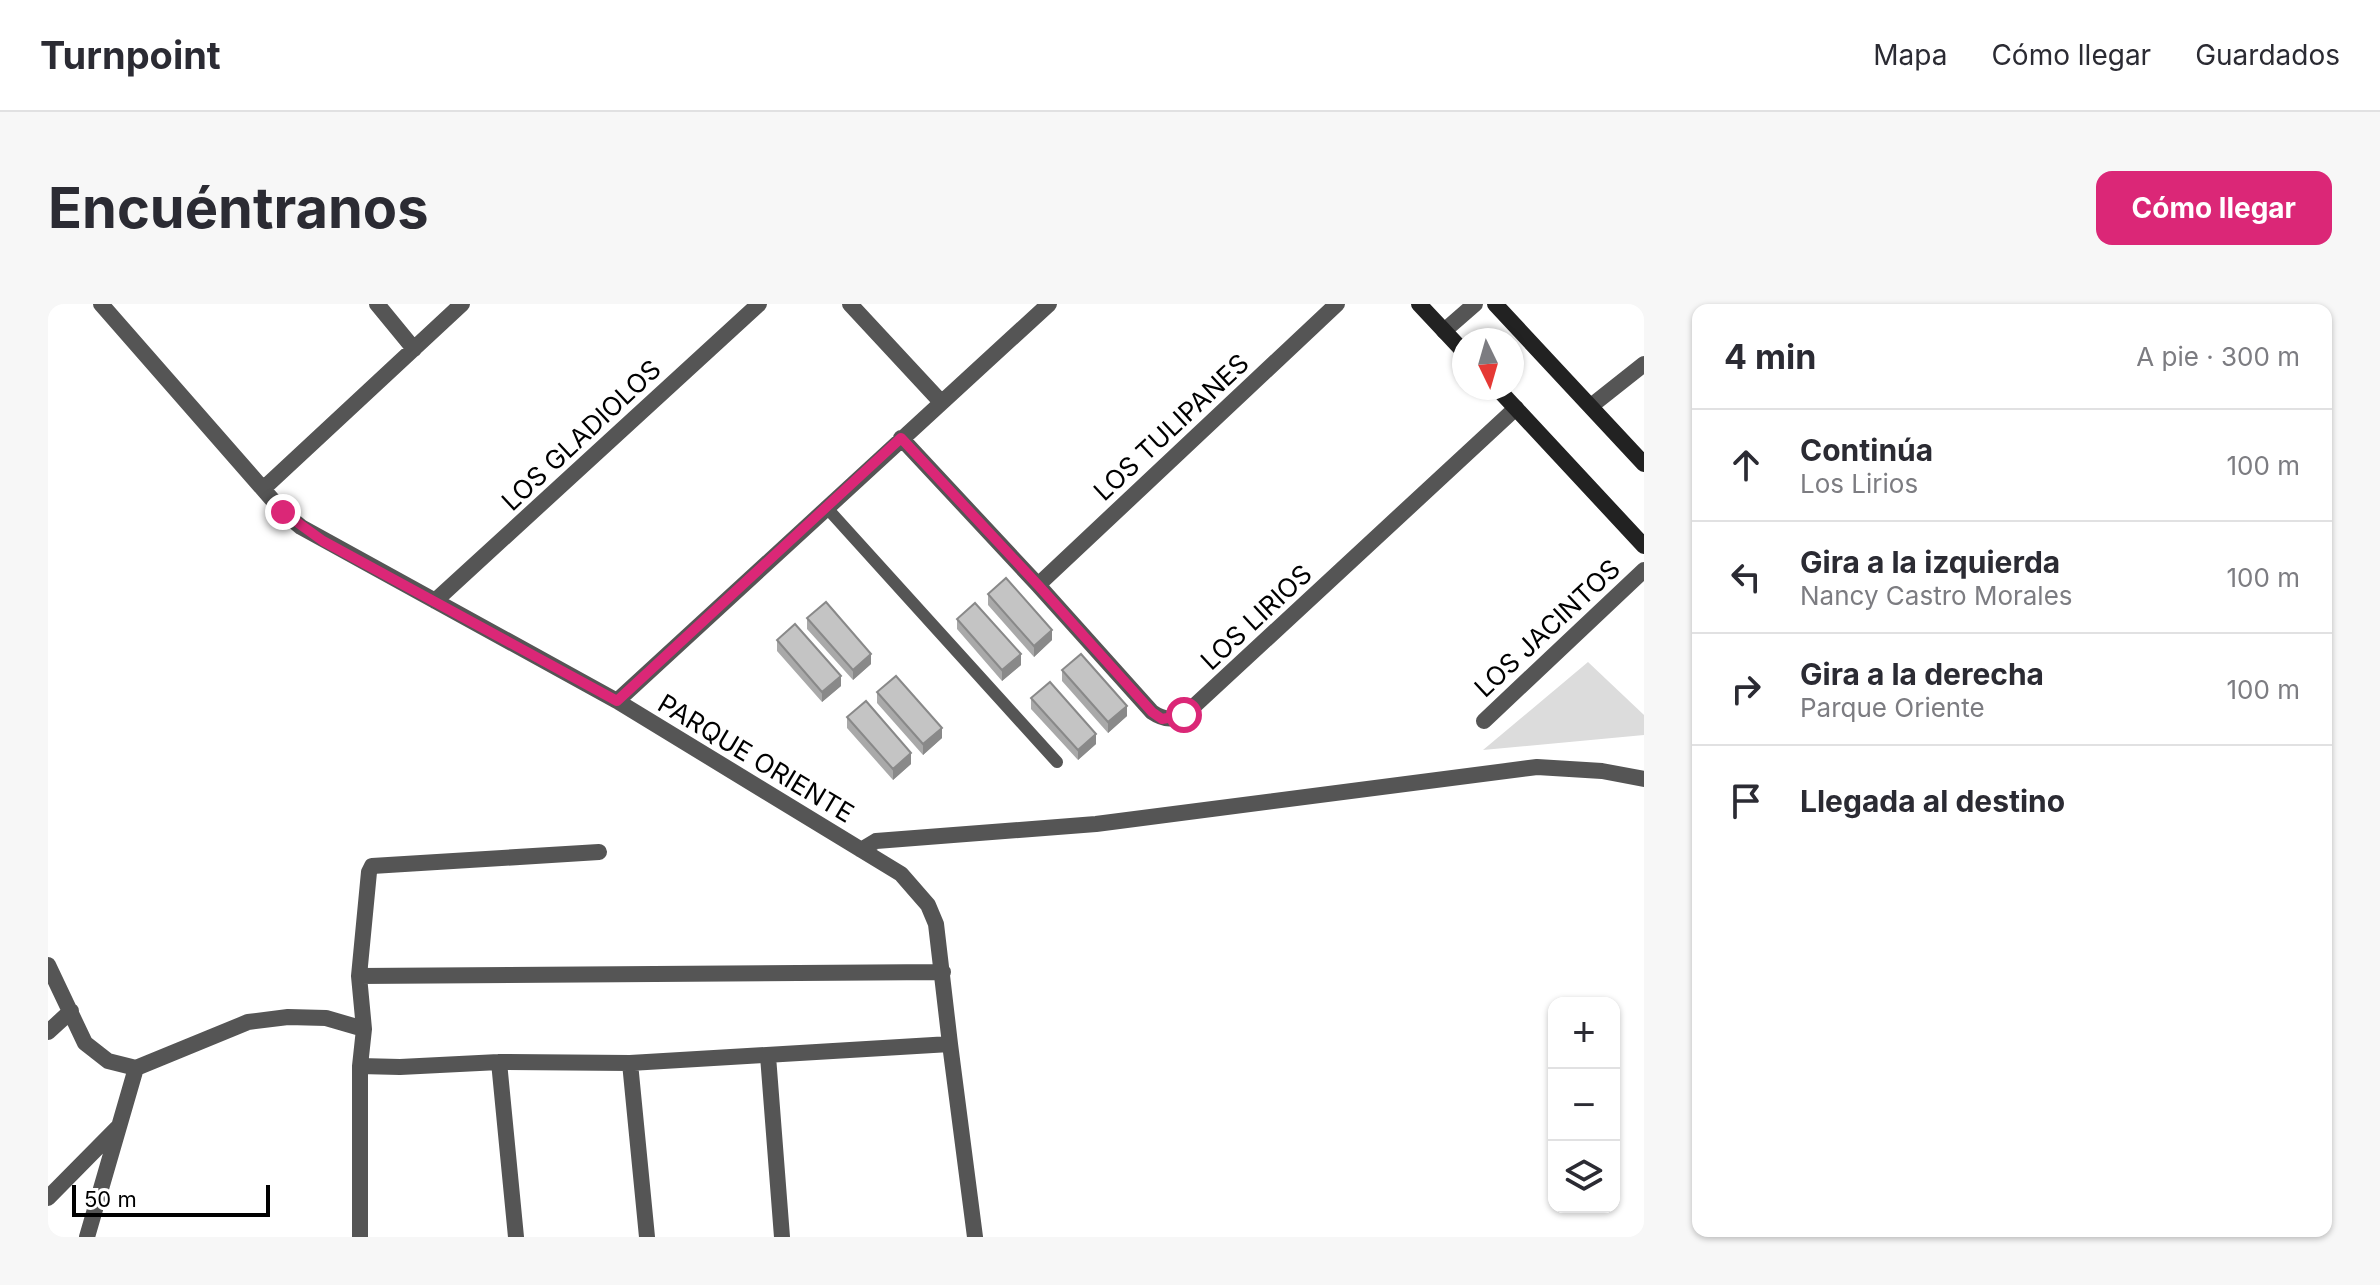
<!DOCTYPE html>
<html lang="es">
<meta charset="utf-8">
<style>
:root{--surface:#fff;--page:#f7f7f7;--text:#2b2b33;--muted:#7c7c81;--line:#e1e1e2;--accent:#db2777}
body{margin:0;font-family:Inter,sans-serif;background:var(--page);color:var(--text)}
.controls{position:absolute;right:24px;bottom:24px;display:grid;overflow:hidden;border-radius:16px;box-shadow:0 2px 6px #0004}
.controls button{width:72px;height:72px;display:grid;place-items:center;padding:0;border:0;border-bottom:2px solid var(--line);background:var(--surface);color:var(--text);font:40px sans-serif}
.compass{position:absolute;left:1404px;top:24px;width:72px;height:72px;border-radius:50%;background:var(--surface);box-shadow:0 2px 6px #0004;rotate:175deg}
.scale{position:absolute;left:24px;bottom:20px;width:198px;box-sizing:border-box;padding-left:8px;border:4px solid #000;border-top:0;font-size:22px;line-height:28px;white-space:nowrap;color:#000;-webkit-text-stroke:6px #fff;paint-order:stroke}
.stop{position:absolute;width:24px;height:24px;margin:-18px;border:6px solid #db2777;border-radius:50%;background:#fff}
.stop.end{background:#db2777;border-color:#fff;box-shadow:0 2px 8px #0008}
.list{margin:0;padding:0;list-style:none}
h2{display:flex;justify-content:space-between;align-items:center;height:104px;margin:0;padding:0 32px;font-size:34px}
h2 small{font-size:26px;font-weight:400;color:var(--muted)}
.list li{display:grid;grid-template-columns:52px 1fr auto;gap:24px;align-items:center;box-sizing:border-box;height:112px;padding:0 32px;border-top:2px solid var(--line)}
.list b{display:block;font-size:30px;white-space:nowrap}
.list p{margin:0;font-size:26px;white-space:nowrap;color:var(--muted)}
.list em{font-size:26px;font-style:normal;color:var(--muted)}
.icon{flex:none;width:44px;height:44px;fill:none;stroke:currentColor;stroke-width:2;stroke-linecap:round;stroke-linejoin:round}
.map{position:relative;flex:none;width:1596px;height:933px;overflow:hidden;border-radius:16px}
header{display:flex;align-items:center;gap:48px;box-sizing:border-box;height:112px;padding:0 40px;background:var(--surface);border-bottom:2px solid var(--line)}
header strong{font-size:38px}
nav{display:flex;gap:44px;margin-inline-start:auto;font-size:28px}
.intro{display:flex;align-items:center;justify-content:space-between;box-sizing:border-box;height:192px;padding:0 48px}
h1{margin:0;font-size:56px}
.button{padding:20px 36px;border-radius:16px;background:var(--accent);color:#fff;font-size:28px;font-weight:700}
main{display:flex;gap:48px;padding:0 48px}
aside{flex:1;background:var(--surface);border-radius:16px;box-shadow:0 2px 6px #0004}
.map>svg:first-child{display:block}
.green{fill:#dcdcdc}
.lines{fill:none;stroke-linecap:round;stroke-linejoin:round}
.lane{stroke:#555;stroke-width:12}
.street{stroke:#555;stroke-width:16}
.secondary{stroke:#222;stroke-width:16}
.wall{fill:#a9a9a9}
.shaded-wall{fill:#898989}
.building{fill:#c4c4c4;stroke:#898989;stroke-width:2}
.route{stroke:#db2777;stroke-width:10}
.labels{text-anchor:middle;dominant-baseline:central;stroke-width:7;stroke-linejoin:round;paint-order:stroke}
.street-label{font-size:26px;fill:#000;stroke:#fff}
</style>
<header>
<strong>Turnpoint</strong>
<nav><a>Mapa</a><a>Cómo llegar</a><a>Guardados</a></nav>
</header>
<div class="intro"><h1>Encuéntranos</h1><a class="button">Cómo llegar</a></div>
<main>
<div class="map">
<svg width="1596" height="933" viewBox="0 0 1596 933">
<rect width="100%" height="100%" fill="#fff"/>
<path class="green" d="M1540,358L1596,411V431L1435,446Z"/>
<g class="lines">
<path class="lane" d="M778,203L1009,458"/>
<path class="street" d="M53,0L215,185L235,208L253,223L569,397L853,570L880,601L888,620L902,740L582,759L451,758L352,763L312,762
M329,0L366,45
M802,0L893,98
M1396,27L1427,0
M1543,102L1596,60
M853,134L990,281L1104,408C1120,419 1130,415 1144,404L1468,104
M215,185L414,0
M990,281L1289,0
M387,297L711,0
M569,397L1001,0
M1436,417L1596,266
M813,546L828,537L1048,520L1489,463L1554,467L1596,475
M0,661L37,739L60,757L88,764L200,718L240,713L278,714L316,725
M311,672L895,668
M0,728L23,707
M902,740L927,933
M720,752L734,933
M451,758L468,933
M582,759L599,933
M0,894L69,824
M39,933L88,764
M312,933V762L316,725L311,672L321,568L324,562L551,548"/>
<path class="secondary" d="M1371,0L1416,48
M1447,0L1596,160
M1449,84L1596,242"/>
</g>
<path class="wall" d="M940,290L1004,336L986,353L940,301Z
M759,314L823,360L805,376L759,325Z
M909,315L973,361L954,377L909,325Z
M729,336L793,382L774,398L729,347Z
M1014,366L1079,412L1060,429L1014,377Z
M829,388L894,434L875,451L829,399Z
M983,394L1048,440L1030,456L983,405Z
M799,413L863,460L845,476L799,424Z"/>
<path class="shaded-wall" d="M1004,326V336L986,353V342Z
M823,350V360L805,376V366Z
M973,350V361L954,377V366Z
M793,372V382L774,398V388Z
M1079,402V412L1060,429V418Z
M894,424V434L875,451V440Z
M1048,430V440L1030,456V446Z
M863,449V460L845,476V465Z"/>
<path class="building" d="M958,274L1004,326L986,342L940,290Z
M778,298L823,350L805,366L759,314Z
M927,299L973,350L954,366L909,315Z
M747,320L793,372L774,388L729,336Z
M1033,350L1079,402L1060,418L1014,366Z
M848,372L894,424L875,440L829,388Z
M1002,378L1048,430L1030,446L983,394Z
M818,397L863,449L845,465L799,413Z"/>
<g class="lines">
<path class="route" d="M235,208L275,237L569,397L853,134L990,281L1104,408L1114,415L1136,411"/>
</g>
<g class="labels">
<g class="street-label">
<text transform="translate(1123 123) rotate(-43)">LOS TULIPANES</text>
<text transform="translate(533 131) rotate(-43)">LOS GLADIOLOS</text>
<text transform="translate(1208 313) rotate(-43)">LOS LIRIOS</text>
<text transform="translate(1499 324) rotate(-43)">LOS JACINTOS</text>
<text transform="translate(708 454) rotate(31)">PARQUE ORIENTE</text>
</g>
</g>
</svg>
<div class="controls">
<button>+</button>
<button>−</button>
<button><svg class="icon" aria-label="layers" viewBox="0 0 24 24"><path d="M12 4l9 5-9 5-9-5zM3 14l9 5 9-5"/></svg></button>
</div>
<svg class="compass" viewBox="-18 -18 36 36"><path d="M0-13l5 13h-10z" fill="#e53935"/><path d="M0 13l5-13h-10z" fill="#7c7c81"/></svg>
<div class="scale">50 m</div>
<div class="stop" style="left:1136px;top:411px"></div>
<div class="stop end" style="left:235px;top:208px"></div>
</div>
<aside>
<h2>4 min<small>A pie · 300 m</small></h2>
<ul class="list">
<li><svg class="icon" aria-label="ahead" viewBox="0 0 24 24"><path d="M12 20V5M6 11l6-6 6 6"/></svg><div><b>Continúa</b><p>Los Lirios</p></div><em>100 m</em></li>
<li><svg class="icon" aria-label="left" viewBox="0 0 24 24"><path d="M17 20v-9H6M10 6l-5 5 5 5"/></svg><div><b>Gira a la izquierda</b><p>Nancy Castro Morales</p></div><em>100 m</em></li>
<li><svg class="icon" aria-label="right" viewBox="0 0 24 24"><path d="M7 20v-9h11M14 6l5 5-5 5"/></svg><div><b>Gira a la derecha</b><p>Parque Oriente</p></div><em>100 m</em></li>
<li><svg class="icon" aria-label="arrive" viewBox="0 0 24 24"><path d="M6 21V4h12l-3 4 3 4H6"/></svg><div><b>Llegada al destino</b></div></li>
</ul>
</aside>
</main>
